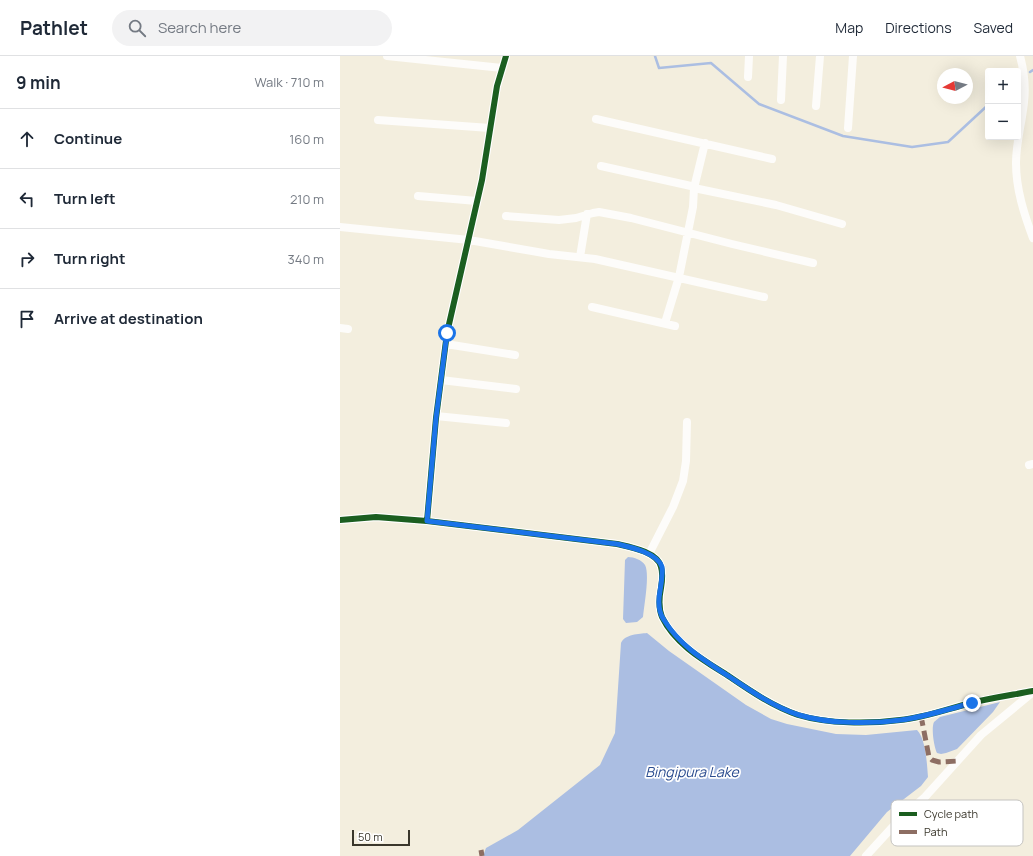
<!DOCTYPE html>
<meta charset="utf-8">
<style>
:root{--surface:#fff;--page:#f2f2f3;--text:#1f2937;--muted:#747a83;--line:#e0e1e3}
body{margin:0;font-family:Manrope,sans-serif;background:var(--page);color:var(--text)}
.controls{position:absolute;right:12px;top:12px;display:grid;overflow:hidden;border-radius:4px;box-shadow:0 4px 16px #0002}
.controls button{width:36px;height:36px;display:grid;place-items:center;padding:0;border:0;border-bottom:1px solid var(--line);background:var(--surface);color:var(--text);font:20px sans-serif}
.compass{position:absolute;left:597px;top:12px;width:36px;height:36px;border-radius:50%;background:var(--surface);box-shadow:0 4px 16px #0002;rotate:263deg}
.scale{position:absolute;left:12px;bottom:10px;width:58px;box-sizing:border-box;padding-left:4px;border:2px solid #3a372c;border-top:0;font-size:11px;line-height:14px;white-space:nowrap;color:#3a372c;-webkit-text-stroke:3px #fff;paint-order:stroke}
.stop{position:absolute;width:12px;height:12px;margin:-9px;border:3px solid #1a73e8;border-radius:50%;background:#fff}
.stop.end{background:#1a73e8;border-color:#fff;box-shadow:0 1px 4px #0008}
.list{margin:0;padding:0;list-style:none}
h2{display:flex;justify-content:space-between;align-items:center;height:52px;margin:0;padding:0 16px;font-size:17px}
h2 small{font-size:13px;font-weight:400;color:var(--muted)}
.list li{display:grid;grid-template-columns:26px 1fr auto;gap:12px;align-items:center;box-sizing:border-box;height:60px;padding:0 16px;border-top:1px solid var(--line)}
.list b{display:block;font-size:15px;white-space:nowrap}
.list em{font-size:13px;font-style:normal;color:var(--muted)}
.icon{flex:none;width:22px;height:22px;fill:none;stroke:currentColor;stroke-width:2;stroke-linecap:round;stroke-linejoin:round}
.map{position:relative;flex:none;width:693px;height:800px;overflow:hidden}
header{display:flex;align-items:center;gap:24px;box-sizing:border-box;height:56px;padding:0 20px;background:var(--surface);border-bottom:1px solid var(--line)}
header strong{font-size:19px}
nav{display:flex;gap:22px;margin-inline-start:auto;font-size:14px}
.search{width:280px;height:36px;background:var(--page);display:flex;align-items:center;gap:10px;box-sizing:border-box;padding:0 14px;border-radius:22px;color:var(--muted);font-size:15px}
main{display:flex}
aside{flex:1;background:var(--surface)}
.map>svg:first-child{display:block}
.water{fill:#abbee2}
.lines{fill:none;stroke-linecap:round;stroke-linejoin:round}
.stream{stroke:#abbee2;stroke-width:2.5}
.minor{stroke:#fdfcfa;stroke-width:8}
.quiet{stroke:#8d6e63;stroke-width:5;stroke-dasharray:10 5;stroke-linecap:butt}
.cycleway-casing{stroke:#fff;stroke-width:8}
.cycleway{stroke:#1b5e20;stroke-width:6}
.route{stroke:#1a73e8;stroke-width:5}
.labels{text-anchor:middle;dominant-baseline:central;stroke-width:3.5;stroke-linejoin:round;paint-order:stroke}
.water-label{font-size:14px;font-style:italic;fill:#294b8f;stroke:#fff}
.key{fill:#fff;stroke:#c4c3c0;stroke-width:1}
.key-label{font-size:11px;fill:#3a372c}
</style>
<header>
<strong>Pathlet</strong>
<div class="search"><svg class="icon" aria-label="search" viewBox="0 0 24 24"><circle cx="10" cy="10" r="6"/><path d="M15 15l6 6"/></svg>Search here</div>
<nav><a>Map</a><a>Directions</a><a>Saved</a></nav>
</header>
<main>
<aside>
<h2>9 min<small>Walk · 710 m</small></h2>
<ul class="list">
<li><svg class="icon" aria-label="ahead" viewBox="0 0 24 24"><path d="M12 20V5M6 11l6-6 6 6"/></svg><div><b>Continue</b></div><em>160 m</em></li>
<li><svg class="icon" aria-label="left" viewBox="0 0 24 24"><path d="M17 20v-9H6M10 6l-5 5 5 5"/></svg><div><b>Turn left</b></div><em>210 m</em></li>
<li><svg class="icon" aria-label="right" viewBox="0 0 24 24"><path d="M7 20v-9h11M14 6l5 5-5 5"/></svg><div><b>Turn right</b></div><em>340 m</em></li>
<li><svg class="icon" aria-label="arrive" viewBox="0 0 24 24"><path d="M6 21V4h12l-3 4 3 4H6"/></svg><div><b>Arrive at destination</b></div></li>
</ul>
</aside>
<div class="map">
<svg width="693" height="800" viewBox="0 0 693 800">
<rect width="100%" height="100%" fill="#f3eede"/>
<path class="water" d="M288,501C294,501 302,504 305,509C310,518 304,550 303,561L297,566L286,567L283,563L285,504Z
M307,577L329,595L406,649L431,663L447,668L496,678L526,679L577,674C586,683 587,709 588,721L581,730L547,756L510,800H143L146,792L178,774L260,709L275,677L281,587C285,578 299,578 307,577Z
M660,646L653,656L617,693L606,697L601,698L597,697C594,691 591,672 594,666C596,664 598,663 600,661Z"/>
<g class="lines">
<path class="stream" d="M315,0L319,12L371,7L419,48L503,80L572,91L608,86L648,49
M690,16L693,14"/>
<path class="minor" d="M47,0L162,12
M680,0C684,15 686,30 684,46C682,67 676,86 676,107C676,133 684,158 693,182
M408,21L409,0
M441,44L443,0
M476,50L480,0
M256,63L432,103
M38,64L150,72
M508,72L513,0
M261,110L351,130L354,132L436,149L502,168
M78,140L137,145
M166,160L219,164L236,162L253,157L259,156L291,162L392,188L473,207
M0,171L129,184L209,198L255,203L424,241
M240,201L247,158
M252,251L335,270
M325,267L339,221L353,151L354,132L365,87
M0,272L8,273
M106,288L175,299
M101,324L176,333
M96,360L166,367
M689,409L693,408
M0,464L36,461L87,465L277,488C290,491 318,496 321,511C323,517 322,526 321,532C319,542 318,551 322,561C335,588 363,604 387,619C409,634 432,650 458,659C488,668 529,668 560,664C584,662 607,653 631,647C651,642 672,639 693,635
M87,465L96,362L107,277L142,124L157,30L166,0
M309,498L333,451L343,425L346,405L347,366
M526,800L558,765L585,741L641,679L692,637"/>
<path class="quiet" d="M581,660L589,701L592,704L599,706L618,705
M141,794L142,800"/>
<defs>
<path id="cycleway" d="M0,464L36,461L87,465L277,488C290,491 318,496 321,511C323,517 322,526 321,532C319,542 318,551 322,561C335,588 363,604 387,619C409,634 432,650 458,659C488,668 529,668 560,664C584,662 607,653 631,647C651,642 672,639 693,635
M87,465L96,362L107,277L142,124L157,30L166,0"/>
</defs>
<use href="#cycleway" class="cycleway-casing"/>
<use href="#cycleway" class="cycleway"/>
</g>
<g class="lines">
<path class="route" d="M107,277L96,362L87,465L277,488C290,491 318,497 322,511C323,518 321,528 320,535C318,545 318,555 324,564C340,590 365,605 390,621C411,635 434,651 459,659C488,668 531,668 561,664C585,661 608,653 632,647"/>
</g>
<g class="labels">
<g class="water-label">
<text x="352" y="715">Bingipura Lake</text>
</g>
</g>
<rect x="551" y="744" width="132" height="46" rx="6" class="key"/>
<rect x="559" y="756" width="18" height="4" fill="#1b5e20"/>
<rect x="559" y="774" width="18" height="4" fill="#8d6e63"/>
<g class="key-label">
<text x="584" y="762">Cycle path</text>
<text x="584" y="780">Path</text>
</g>
</svg>
<div class="controls">
<button>+</button>
<button>−</button>
</div>
<svg class="compass" viewBox="-18 -18 36 36"><path d="M0-13l5 13h-10z" fill="#e53935"/><path d="M0 13l5-13h-10z" fill="#747a83"/></svg>
<div class="scale">50 m</div>
<div class="stop" style="left:107px;top:277px"></div>
<div class="stop end" style="left:632px;top:647px"></div>
</div>
</main>
